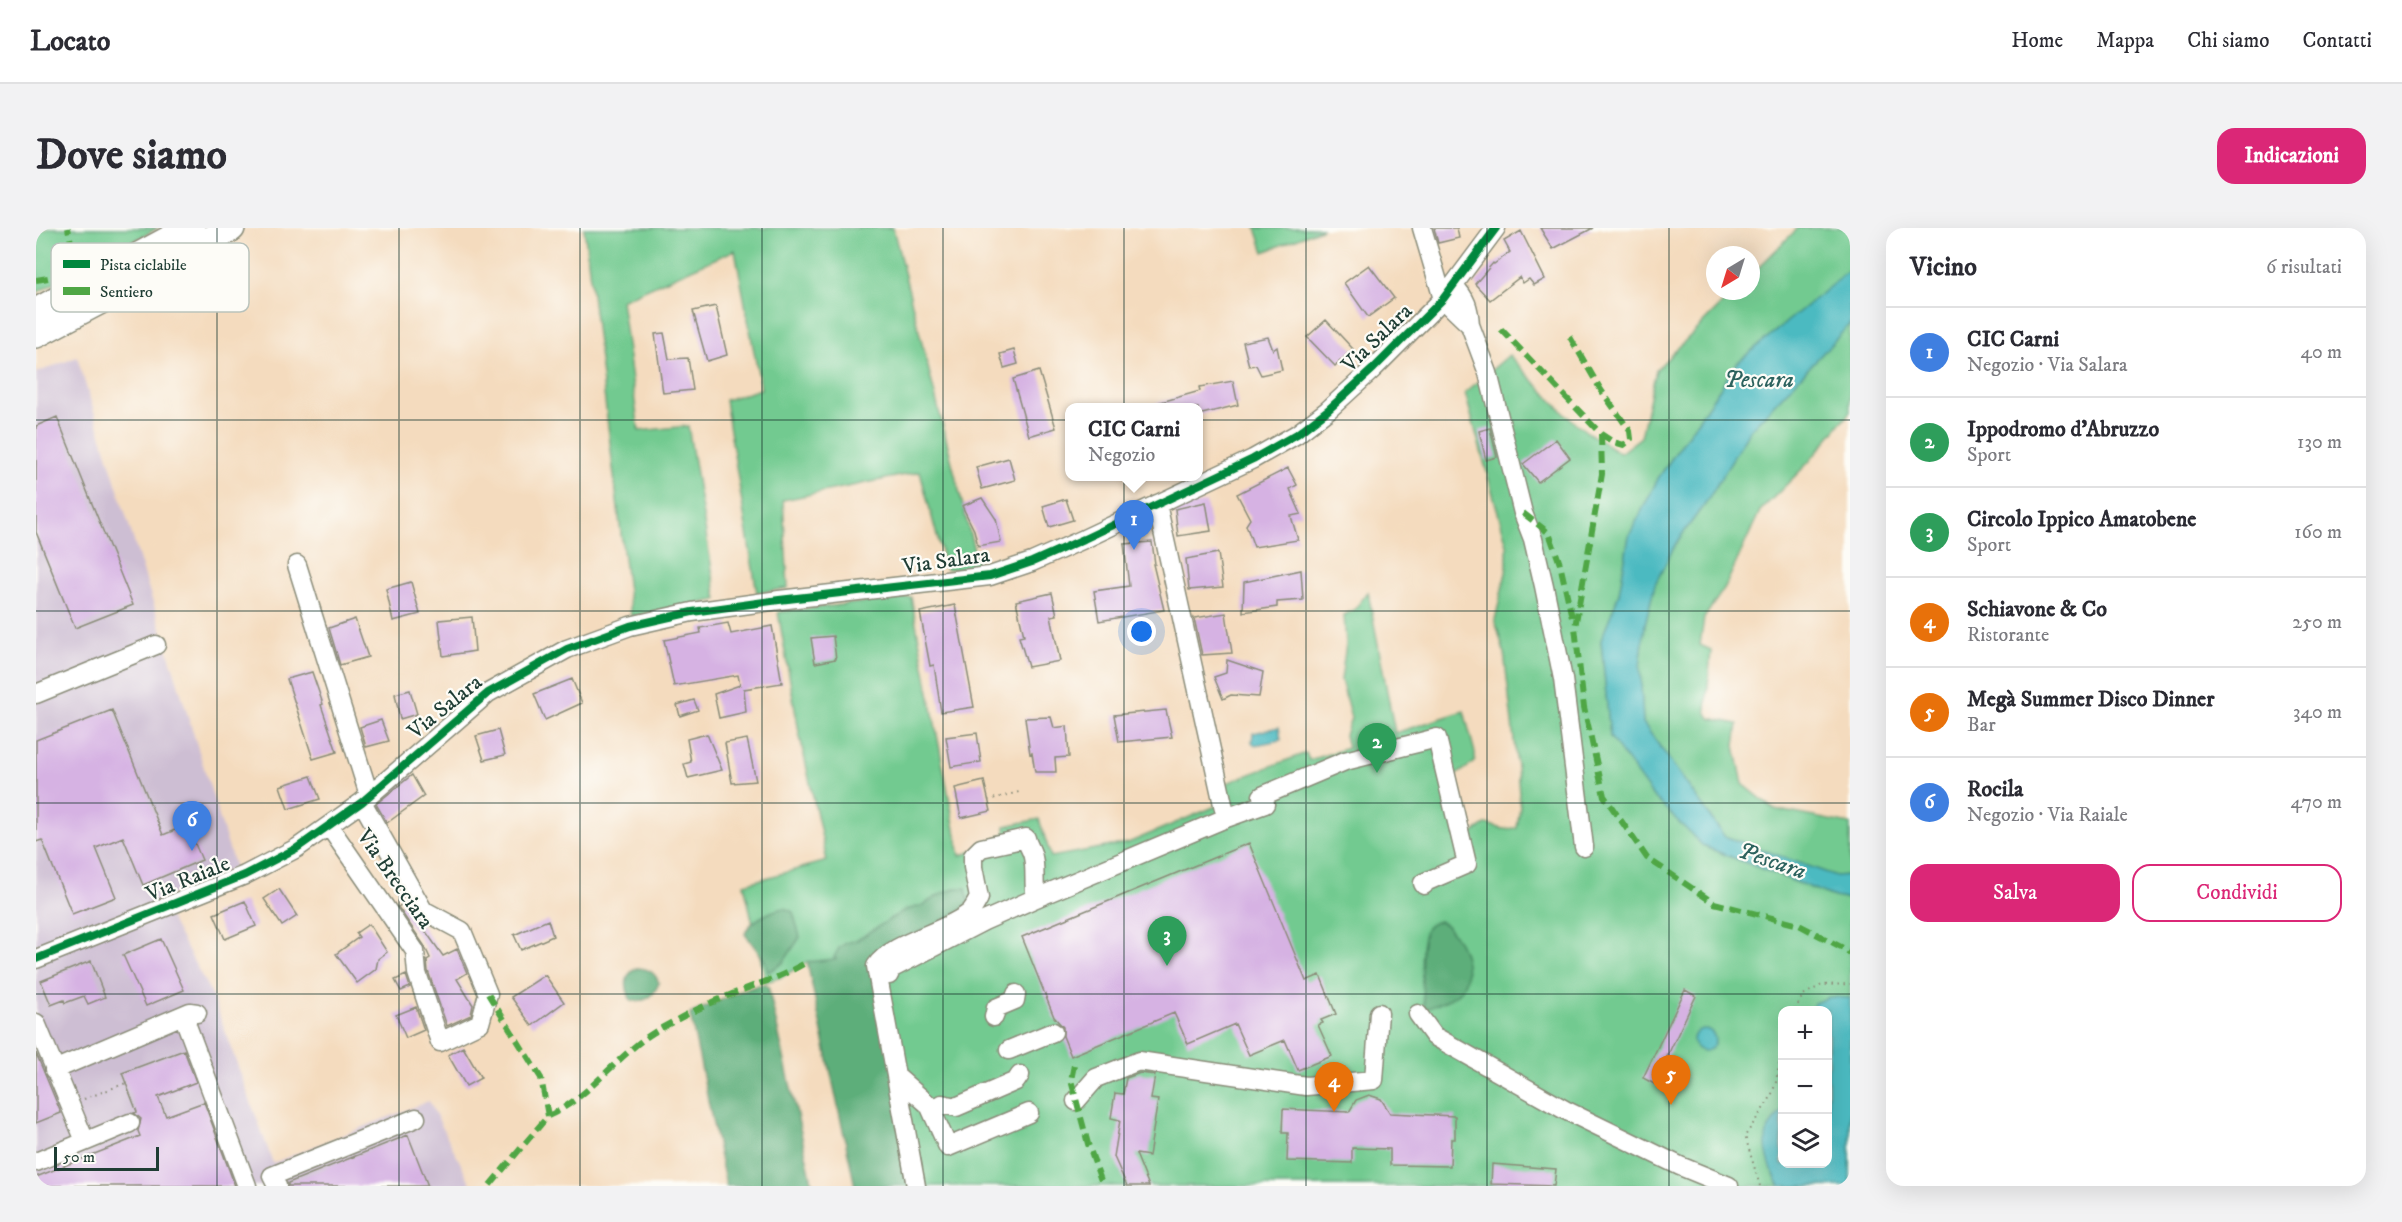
<!DOCTYPE html>
<html lang="it">
<meta charset="utf-8">
<style>
:root{--surface:#fff;--page:#f2f2f3;--text:#2b2b33;--muted:#7c7c81;--line:#e1e1e2;--accent:#db2777}
body{margin:0;font-family:"IM FELL DW Pica",serif;background:var(--page);color:var(--text)}
.controls{position:absolute;right:18px;bottom:18px;display:grid;overflow:hidden;border-radius:12px;box-shadow:0 6px 24px #0002}
.controls button{width:54px;height:54px;display:grid;place-items:center;padding:0;border:0;border-bottom:2px solid var(--line);background:var(--surface);color:var(--text);font:30px sans-serif}
.compass{position:absolute;left:1670px;top:18px;width:54px;height:54px;border-radius:50%;background:var(--surface);box-shadow:0 6px 24px #0002;rotate:218deg}
.scale{position:absolute;left:18px;bottom:15px;width:105px;box-sizing:border-box;padding-left:6px;border:3px solid #1f3d34;border-top:0;font-size:16px;line-height:21px;white-space:nowrap;color:#1f3d34;-webkit-text-stroke:4px #fdfcf7;paint-order:stroke}
.you{position:absolute;left:1106px;top:404px;width:21px;height:21px;margin:-15px;border:4px solid #fff;border-radius:50%;background:#1a73e8;box-shadow:0 0 0 9px #1a73e833}
.badge{display:grid;place-items:center;width:39px;height:39px;border-radius:50%;background:var(--accent);color:#fff;font-size:20px;font-weight:700}
.pin{position:absolute;translate:-50% -50px;filter:drop-shadow(0 2px 3px #0008)}
.pin::after{content:'';position:absolute;top:32px;width:21px;height:18px;background:inherit;clip-path:polygon(0 0,100% 0,50% 100%)}
.popup{position:absolute;left:1029px;top:175px;width:138px;height:78px;box-sizing:border-box;display:grid;place-content:center;border-radius:12px;background:var(--surface);filter:drop-shadow(0 2px 4px #0005);font-size:20px;white-space:nowrap;color:var(--muted)}
.popup b{font-size:22px;color:var(--text)}
.popup::after{content:'';position:absolute;left:50%;top:100%;margin-left:-12px;border:12px solid transparent;border-top-color:var(--surface)}
.list{margin:0;padding:0;list-style:none}
h2{display:flex;justify-content:space-between;align-items:center;height:78px;margin:0;padding:0 24px;font-size:26px}
h2 small{font-size:20px;font-weight:400;color:var(--muted)}
.list li{display:grid;grid-template-columns:39px 1fr auto;gap:18px;align-items:center;box-sizing:border-box;height:90px;padding:0 24px;border-top:2px solid var(--line)}
.list b{display:block;font-size:22px;white-space:nowrap}
.list p{margin:0;font-size:20px;white-space:nowrap;color:var(--muted)}
.list em{font-size:20px;font-style:normal;color:var(--muted)}
.actions{display:flex;gap:12px;padding:18px 24px}
.actions a{flex:1;padding:14px 0;border:2px solid var(--accent);border-radius:18px;text-align:center;font-size:21px;color:var(--accent)}
.actions .main{background:var(--accent);color:#fff}
.icon{flex:none;width:33px;height:33px;fill:none;stroke:currentColor;stroke-width:2;stroke-linecap:round;stroke-linejoin:round}
.map{position:relative;flex:none;width:1814px;height:958px;overflow:hidden;border-radius:18px}
header{display:flex;align-items:center;gap:36px;box-sizing:border-box;height:84px;padding:0 30px;background:var(--surface);border-bottom:2px solid var(--line)}
header strong{font-size:28px}
nav{display:flex;gap:33px;margin-inline-start:auto;font-size:21px}
.intro{display:flex;align-items:center;justify-content:space-between;box-sizing:border-box;height:144px;padding:0 36px}
h1{margin:0;font-size:42px}
.button{padding:15px 27px;border-radius:18px;background:var(--accent);color:#fff;font-size:21px;font-weight:700}
main{display:flex;gap:36px;padding:0 36px}
aside{flex:1;background:var(--surface);border-radius:18px;box-shadow:0 6px 24px #0002}
.map>svg:first-child{display:block}
.industrial{fill:#cdbed3}
.green{fill:#72ca90;stroke:#488462;stroke-width:1.5;fill-rule:evenodd}
.forest{fill:#5dae7a;stroke:#3e7657;stroke-width:1.5}
.water{fill:#4bbac1;stroke:#357c7a;stroke-width:1.5}
.building{fill:#d6b2e3}
.lines{fill:none;stroke-linecap:round;stroke-linejoin:round}
.minor-casing{stroke:#8a8c79;stroke-width:21}
.highway-casing{stroke:#8a8c79;stroke-width:30}
.path{stroke:#8a8c79;stroke-width:2;stroke-dasharray:1.5 4.5;stroke-linecap:butt}
.minor{stroke:#fff;stroke-width:18}
.highway{stroke:#fff;stroke-width:27}
.quiet{stroke:#4fa644;stroke-width:6;stroke-dasharray:12 6;stroke-linecap:butt}
.cycleway-casing{stroke:#fdfcf7;stroke-width:11}
.cycleway{stroke:#00873e;stroke-width:8}
.grid{fill:none;stroke:#1f3d34;stroke-width:1.5;stroke-opacity:0.55}
.labels{text-anchor:middle;dominant-baseline:central;stroke-width:4.5;stroke-linejoin:round;paint-order:stroke}
.street-label{font-size:22px;fill:#1f3d34;stroke:#fdfcf7}
.water-label{font-size:24px;font-style:italic;fill:#2c625e;stroke:#fdfcf7}
.key{fill:#fdfcf7;stroke:#bac3bc;stroke-width:1.5}
.key-label{font-size:16px;fill:#1f3d34}
</style>
<header>
<strong>Locato</strong>
<nav><a>Home</a><a>Mappa</a><a>Chi siamo</a><a>Contatti</a></nav>
</header>
<div class="intro"><h1>Dove siamo</h1><a class="button">Indicazioni</a></div>
<main>
<div class="map">
<svg width="1814" height="958" viewBox="0 0 1814 958">
<rect width="100%" height="100%" fill="#fdfcf7"/>
<filter id="ink" filterUnits="userSpaceOnUse"><feTurbulence type="fractalNoise" baseFrequency=".0167" numOctaves="2"/><feDisplacementMap in="SourceGraphic" scale="12" xChannelSelector="R" yChannelSelector="G"/><feConvolveMatrix kernelMatrix="1 2 1 2 8 2 1 2 1" color-interpolation-filters="sRGB"/></filter>
<filter id="wash" filterUnits="userSpaceOnUse"><feTurbulence type="fractalNoise" baseFrequency=".008" numOctaves="4" result="noise"/><feDisplacementMap in="SourceGraphic" scale="24" xChannelSelector="R" yChannelSelector="G"/><feGaussianBlur stdDeviation="1.35" result="paint"/><feColorMatrix in="noise" values="0 0 0 0 0 0 0 0 0 0 0 0 0 0 0 0 0 1.4 0 .05"/><feComposite in="paint" operator="in"/></filter>
<g filter="url(#wash)">
<rect width="100%" height="100%" fill="#f4dbbe"/>
<path class="industrial" d="M41,129L199,640L124,672L176,767L237,935L393,873L436,958H0V145Z"/>
<path class="green" d="M14,0H122L0,65V5Z
M548,0H857L942,338L910,342L884,244L747,272L752,360L721,365L689,172L725,161L699,22L585,72L603,203L652,198L681,372L595,388Z
M1220,0H1287L1228,24Z
M1762,0H1814V42L1702,134L1623,249L1593,308L1583,366L1565,413L1574,509L1667,618L1798,669L1814,672V958H880L771,734L746,749L730,754L728,746L708,656L791,633L763,504L742,384L875,369L924,628L945,620L969,606V598L1003,591L1015,629L1092,615L1192,573L1188,556L1270,525L1273,532L1312,520L1309,507L1315,490L1305,452L1310,416L1308,387L1318,382L1332,364L1359,505L1428,483L1439,525V534L1416,550L1431,609L1451,596L1467,601L1481,600L1484,578L1481,539L1468,424L1459,392L1471,340V317L1429,165L1473,127L1532,189L1551,204L1584,225L1605,209L1620,142L1699,63H1715V47ZM1746,782H1792V936H1746Z
M1814,96V184L1773,234L1724,283L1689,359L1668,390L1664,417L1675,422L1670,483L1674,490L1702,496L1699,518L1707,556L1738,581L1814,596V647L1800,648L1688,608L1607,495L1604,439L1609,396L1619,356L1640,315L1673,270L1713,203Z"/>
<path class="forest" d="M921,660H930L933,675C919,686 904,695 887,702C868,710 852,714 837,728L880,958H819L771,734L800,731L798,729L803,720L810,715L821,712L867,683L887,677L905,666Z
M748,680L757,684L764,709L747,735L732,744L729,733L709,706C713,693 734,683 748,680Z
M1403,693C1424,704 1442,746 1422,765C1414,773 1399,777 1389,781C1386,763 1382,717 1391,700C1394,696 1399,694 1403,693Z
M602,740C613,741 619,744 623,755C617,769 611,774 595,773C589,759 587,746 602,740Z
M726,756L732,758L777,958H690L654,786L702,764Z"/>
<path class="water" d="M1814,42V96L1713,203L1673,270L1640,315L1619,356L1609,396L1604,439L1607,495L1688,608L1800,648L1814,647V672L1799,669L1667,618L1616,567L1574,509L1565,412L1583,366L1593,308L1623,249L1702,134Z
M1243,499L1245,512L1219,517L1216,514L1217,505Z
M1793,769L1814,770V958H1744C1736,944 1725,918 1732,902C1735,895 1741,889 1746,883V936H1792V782H1776L1778,775Z
M1657 812a11 11 0 1 1 22 0a11 11 0 1 1-22 0Z"/>
<g id="blocks">
<path class="building" d="M1398,0H1421L1423,10L1402,15Z
M1504,0H1557L1517,21Z
M1485,3L1509,51L1498,57L1493,51L1487,55L1484,49L1454,72L1439,56L1457,35L1458,36L1474,24L1468,13Z
M1333,37L1358,70L1332,89L1308,55Z
M680,78L691,127L671,133L657,83Z
M1290,92L1317,121L1299,138L1271,109Z
M628,105L633,131L652,130L657,162L627,165L619,106Z
M1232,109L1237,122L1241,119L1246,142L1225,147L1220,137L1213,138L1207,114Z
M978,122L982,136L968,140L964,126Z
M1003,143L1020,200L993,208L977,151Z
M1197,153L1202,177L1162,187V180H1118V176L1164,163L1163,159Z
M21,189L97,377L39,400L0,304V198Z
M1454,200L1461,229L1450,232L1443,203Z
M1520,211L1534,230L1502,254L1487,236Z
M973,230L979,252L946,261L940,239Z
M1252,240L1261,257L1254,261L1265,286L1255,288L1262,312L1218,319L1210,297L1214,291L1201,266Z
M946,270L960,291L965,314L942,318L938,302L926,278Z
M1030,271L1037,292L1013,299L1007,278Z
M1170,274L1175,303L1142,308L1139,281Z
M1116,314L1119,336H1117L1128,382L1063,393L1058,363L1093,358L1088,316Z
M1182,325L1187,359L1153,362L1150,331Z
M1265,342L1267,372L1241,374V379L1207,384L1208,354Z
M375,354L384,386L357,393L350,361Z
M1016,365L1021,387L1015,388L1024,433L992,439L983,409L988,408L980,373Z
M919,377L938,479L905,484L898,437L894,438L884,384Z
M1190,385L1196,425L1166,427L1158,390Z
M436,389L439,423L407,428L403,392Z
M319,391L332,429L304,437L293,400Z
M692,395L695,406L736,398L746,455L708,461L710,484L683,490L678,466L704,457L702,447L638,458L628,412L665,405L664,400Z
M797,408L800,431L779,435L775,410Z
M1191,432L1227,444L1223,469L1195,467L1187,471L1178,449L1190,445Z
M276,444L287,476L285,477L301,524L277,531L251,451Z
M536,451L546,475L509,492L498,466Z
M374,462L381,486L364,491L359,466Z
M658,472L662,482L644,488L641,477Z
M76,482L127,607L151,597L166,632L107,657L87,609L60,620L80,669L36,686L6,612L0,614V512Z
M1130,482L1136,509L1083,514L1078,487Z
M1015,489L1018,500L1031,498L1033,529L1019,530L1020,544H999L996,525L994,526L989,490Z
M345,492L353,513L330,519L324,499Z
M462,502L469,527L448,532L440,508Z
M941,505L945,534L915,539L910,509Z
M671,506L686,542L652,550L648,536L655,534L651,511Z
M711,511L720,553L696,555L689,515Z
M376,547L388,568L351,595L340,576Z
M275,548L284,571L252,581L244,558Z
M948,553L955,583L925,590L919,560Z
M1213,615L1270,753L1284,747L1300,786L1285,792L1287,795L1282,797L1296,828L1262,842L1249,812L1213,827L1199,796L1152,816L1138,785L1035,828L1027,808V799L1018,789L986,709Z
M243,661L261,688L246,698L228,671Z
M209,673L220,698L189,711L178,686Z
M369,674L407,728L421,721L431,745L421,751L437,777L435,787L411,798L392,743L391,732L394,730L388,717L362,679Z
M512,692L517,708L485,722L478,707Z
M333,696L351,724L342,731L340,741L321,755L300,726L323,709L320,705Z
M125,711L148,762L110,778L87,727Z
M55,733L69,769L52,776L48,768L29,775L28,772L15,777L5,753Z
M370,747L374,759L365,763L359,752Z
M509,747L528,774L496,798L475,769Z
M1649,762L1660,768L1618,856L1607,850Z
M380,779L388,802L370,810L360,787Z
M427,819L445,850L430,858L412,827Z
M148,822L160,854L122,869L130,888L168,874L199,958H0V949L104,908L102,903L105,891L98,885L101,884L86,845Z
M0,825L25,885L0,895Z
M1104,845L1119,847L1115,871L1122,872L1113,928L1100,926L1113,958H1091L1078,929L1084,892L1075,890L1079,865L1087,866L1090,850Z
M1333,867L1345,871L1354,885L1419,888V911H1415L1414,938L1354,937V921L1316,920V935L1251,933L1252,905H1246L1247,881L1313,884L1320,872Z
M372,907L392,958H252V955Z
M1456,936L1520,941L1518,958L1455,956Z"/>
</g>
</g>
<g filter="url(#ink)">
<use href="#blocks" fill-opacity="0" stroke="#8a8c79" stroke-width="1.5"/>
<g class="lines">
<defs>
<path id="minor" d="M1386,0L1407,71L1434,97C1433,80 1430,70 1418,58
M1434,97L1452,145L1487,285L1497,311L1508,358L1527,451L1548,619
M1121,276L1190,590
M261,337L333,567
M0,466L120,417
M293,598L379,723L381,745L404,814L444,795L452,766L426,703L387,682L326,574
M0,731L209,647L261,620L326,574L452,465L531,421L594,398L656,384L743,372L954,348L996,334L1048,311L1217,231L1261,206L1292,182L1338,140L1407,71L1460,0
M853,747L855,741L948,693L1000,670L1190,590L1229,576L1226,568L1309,533L1401,510L1431,636L1387,655L1388,657
M1382,786L1398,808L1529,882L1644,938L1693,958
M147,787L211,958
M958,789L960,780L979,772L980,766
M0,795L49,913
M973,822L1017,804
M18,842L154,784L161,785
M861,849L893,877L912,919L993,885
M1040,873L1060,850L1103,833L1270,858L1338,852L1343,785
M906,876L920,879L980,853L984,847
M0,934L94,895
M241,958L236,948L380,890
M880,958L840,738C856,714 908,705 933,685C937,682 940,675 943,670L937,639V628L945,620L990,610C991,617 996,622 997,629C1000,642 997,656 1000,670"/>
<path id="highway" d="M0,84L155,0
M0,106L114,46L195,0"/>
</defs>
<use href="#minor" class="minor-casing"/>
<use href="#highway" class="highway-casing"/>
<path class="path" d="M952,572L983,564
M1759,782L1767,767L1786,757L1814,756
M48,871L90,855
M1724,958L1709,908L1735,869L1740,854L1746,818"/>
<use href="#minor" class="minor"/>
<use href="#highway" class="highway"/>
<path class="quiet" d="M0,52C39,47 40,36 32,0
M1465,101L1565,206L1577,214L1588,217L1595,211L1594,203L1565,162L1531,104
M1565,206L1566,246L1539,399L1548,479L1568,568L1611,630L1678,675L1763,697L1807,720L1814,725
M1487,285L1513,305L1524,336L1537,394
M452,766L505,850L512,888L453,958
M1038,837L1035,852L1052,916L1067,958
M512,888C553,870 579,829 617,805C644,789 675,774 704,763C730,753 747,748 771,734"/>
<defs>
<path id="cycleway" d="M0,731L209,647L261,620L326,574L452,465L531,421L594,398L656,384L743,372L954,348L996,334L1048,311L1217,231L1261,206L1292,182L1338,140L1407,71L1460,0"/>
</defs>
<use href="#cycleway" class="cycleway-casing"/>
<use href="#cycleway" class="cycleway"/>
</g>
</g>
<path class="grid" d="M181,0V958M363,0V958M544,0V958M726,0V958M907,0V958M1088,0V958M1270,0V958M1451,0V958M1633,0V958M0,192H1814M0,383H1814M0,575H1814M0,766H1814"/>
<g class="labels">
<g class="street-label">
<text transform="translate(1341 110) rotate(-44)">Via Salara</text>
<text transform="translate(910 333) rotate(-8)">Via Salara</text>
<text transform="translate(409 479) rotate(-39)">Via Salara</text>
<text transform="translate(152 651) rotate(-22)">Via Raiale</text>
<text transform="translate(359 651) rotate(55)">Via Brecciara</text>
</g>
<g class="water-label">
<text x="1723" y="152">Pescara</text>
<text transform="translate(1736 633) rotate(19)">Pescara</text>
</g>
</g>
<rect x="15" y="15" width="198" height="69" rx="9" class="key"/>
<rect x="27" y="32" width="27" height="8" fill="#00873e"/>
<rect x="27" y="59" width="27" height="8" fill="#4fa644"/>
<g class="key-label">
<text x="64" y="42">Pista ciclabile</text>
<text x="64" y="69">Sentiero</text>
</g>
</svg>
<div class="controls">
<button>+</button>
<button>−</button>
<button><svg class="icon" aria-label="layers" viewBox="0 0 24 24"><path d="M12 4l9 5-9 5-9-5zM3 14l9 5 9-5"/></svg></button>
</div>
<svg class="compass" viewBox="-18 -18 36 36"><path d="M0-13l5 13h-10z" fill="#e53935"/><path d="M0 13l5-13h-10z" fill="#7c7c81"/></svg>
<div class="scale">50 m</div>
<div class="you"></div>
<div class="pin badge" style="left:1098px;top:322px;background:#3f7fe0">1</div>
<div class="popup"><b>CIC Carni</b>Negozio</div>
<div class="pin badge" style="left:1341px;top:545px;background:#2e9e5b">2</div>
<div class="pin badge" style="left:1131px;top:738px;background:#2e9e5b">3</div>
<div class="pin badge" style="left:1298px;top:884px;background:#e8710a">4</div>
<div class="pin badge" style="left:1635px;top:877px;background:#e8710a">5</div>
<div class="pin badge" style="left:156px;top:623px;background:#3f7fe0">6</div>
</div>
<aside>
<h2>Vicino<small>6 risultati</small></h2>
<ul class="list">
<li><span class="badge" style="background:#3f7fe0">1</span><div><b>CIC Carni</b><p>Negozio · Via Salara</p></div><em>40 m</em></li>
<li><span class="badge" style="background:#2e9e5b">2</span><div><b>Ippodromo d'Abruzzo</b><p>Sport</p></div><em>130 m</em></li>
<li><span class="badge" style="background:#2e9e5b">3</span><div><b>Circolo Ippico Amatobene</b><p>Sport</p></div><em>160 m</em></li>
<li><span class="badge" style="background:#e8710a">4</span><div><b>Schiavone &amp; Co</b><p>Ristorante</p></div><em>250 m</em></li>
<li><span class="badge" style="background:#e8710a">5</span><div><b>Megà Summer Disco Dinner</b><p>Bar</p></div><em>340 m</em></li>
<li><span class="badge" style="background:#3f7fe0">6</span><div><b>Rocila</b><p>Negozio · Via Raiale</p></div><em>470 m</em></li>
</ul>
<div class="actions"><a class="main">Salva</a><a>Condividi</a></div>
</aside>
</main>
